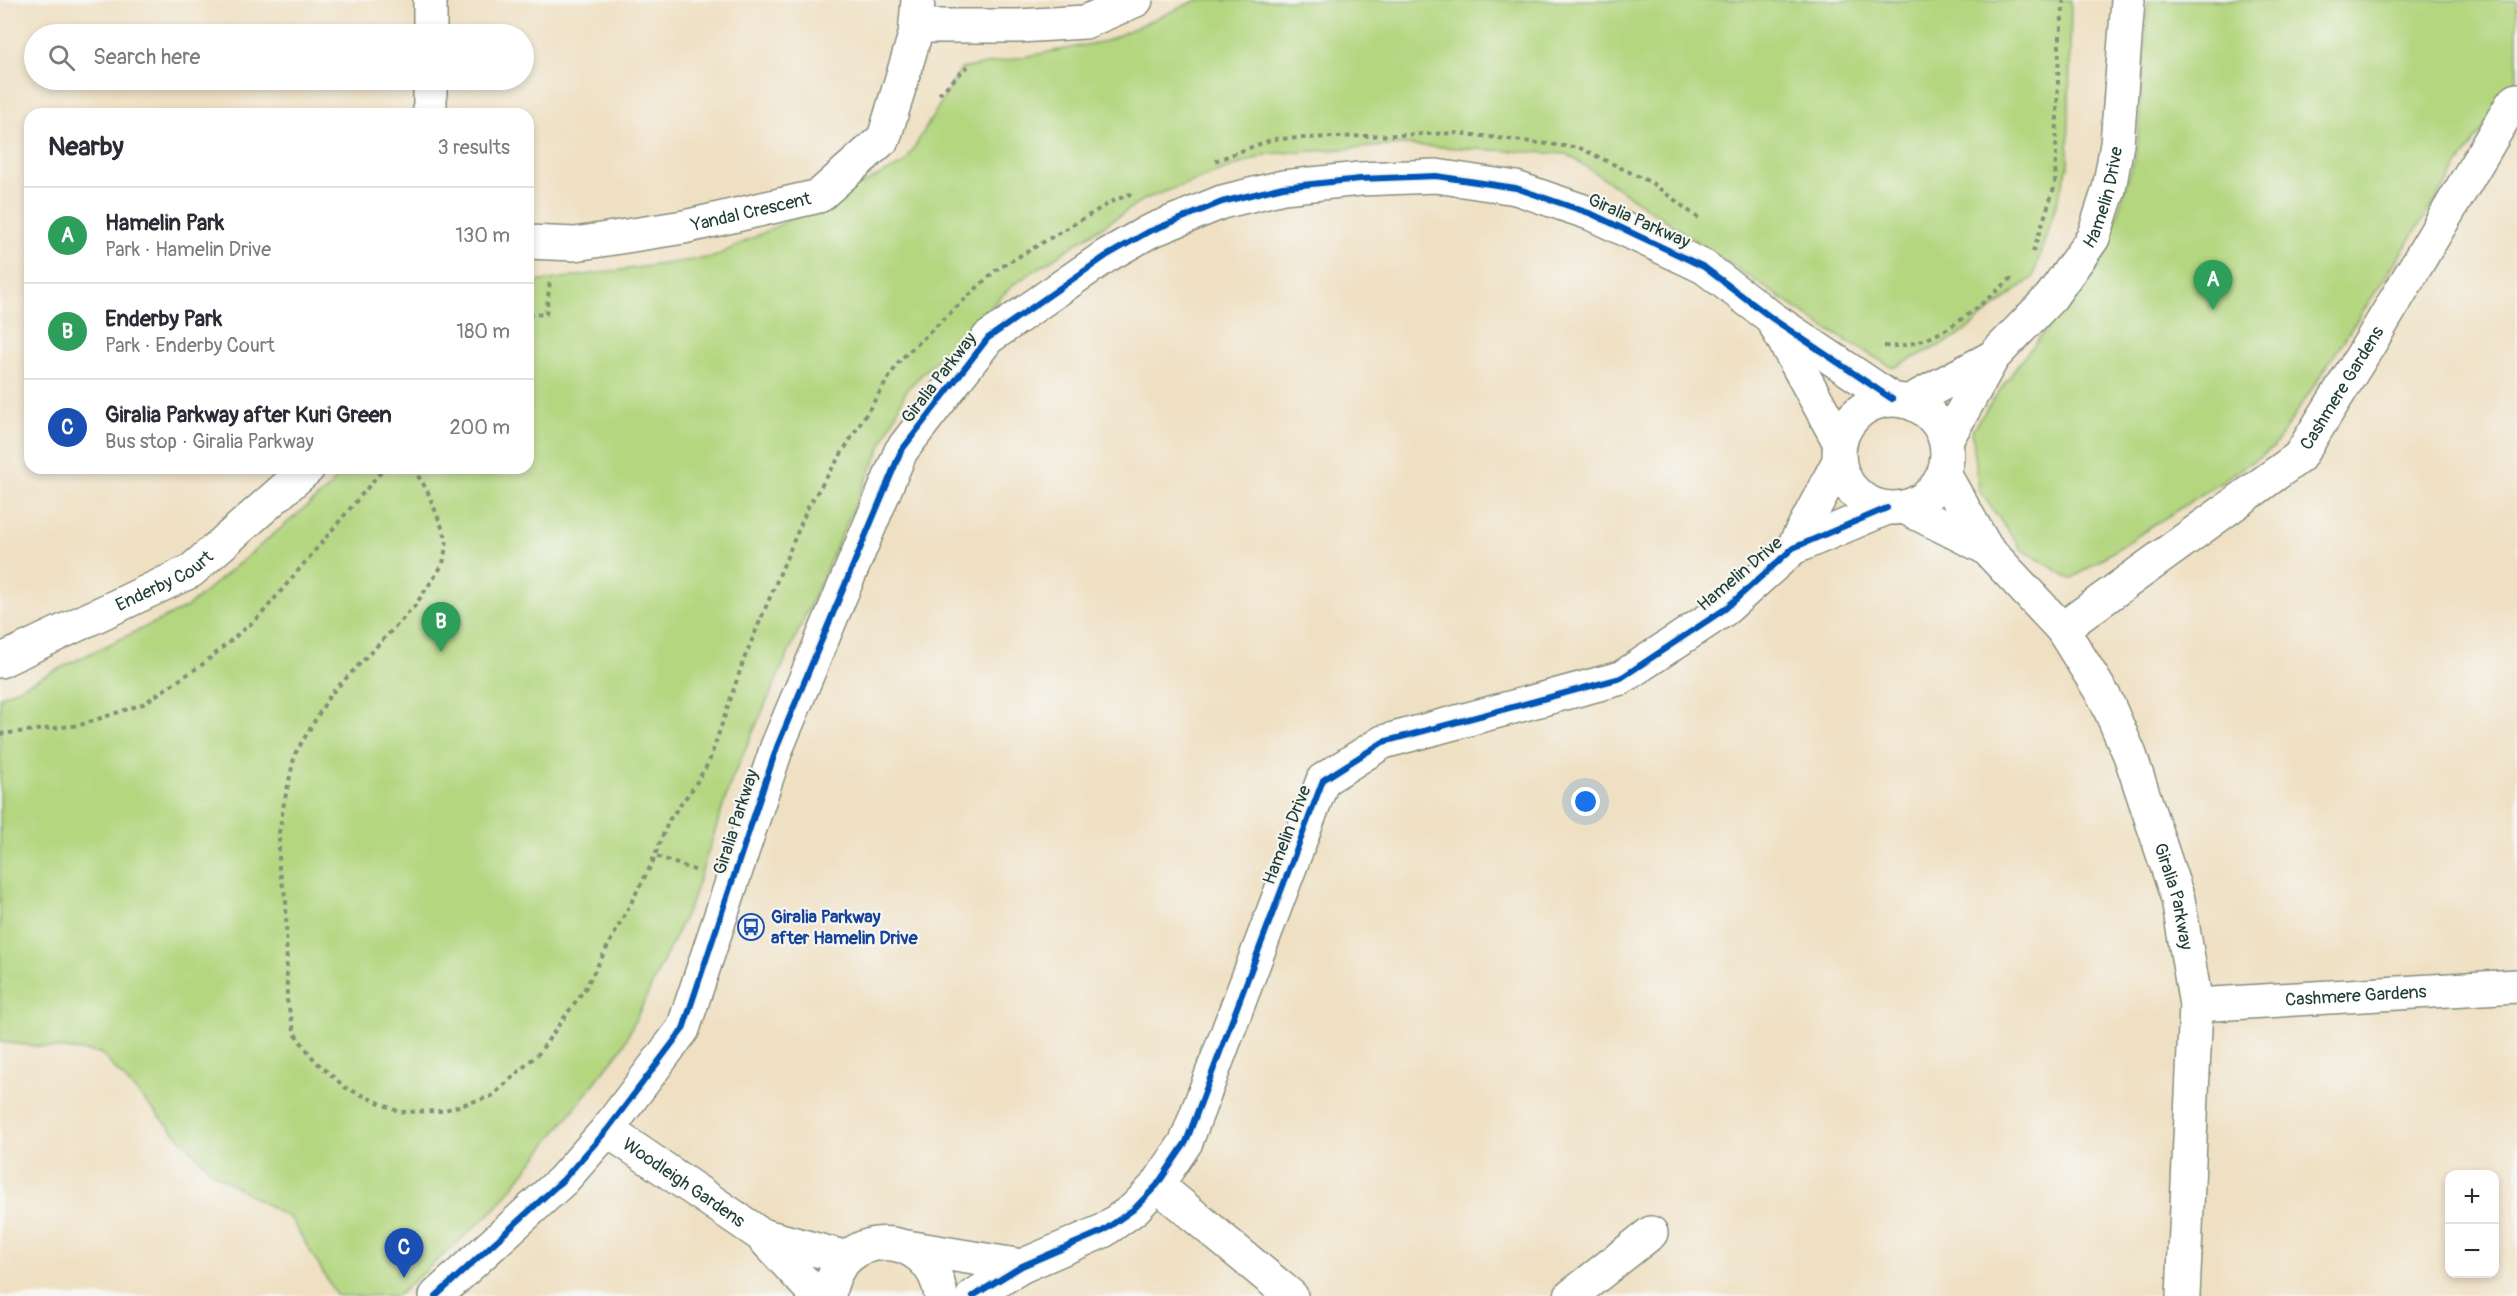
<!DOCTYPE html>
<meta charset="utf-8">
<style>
:root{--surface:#fff;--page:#f2f2f3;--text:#2b2b33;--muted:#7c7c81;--line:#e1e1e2;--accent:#b45309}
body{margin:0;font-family:Pangolin,sans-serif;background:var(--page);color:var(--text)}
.controls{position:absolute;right:18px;bottom:18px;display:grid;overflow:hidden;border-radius:12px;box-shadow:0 3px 9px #0003}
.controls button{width:54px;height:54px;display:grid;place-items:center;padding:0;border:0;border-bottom:2px solid var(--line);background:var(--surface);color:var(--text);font:30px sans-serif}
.you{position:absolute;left:1586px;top:802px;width:21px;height:21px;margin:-15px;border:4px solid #fff;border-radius:50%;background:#1a73e8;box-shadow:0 0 0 9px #1a73e833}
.badge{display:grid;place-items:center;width:39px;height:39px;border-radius:50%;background:var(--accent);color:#fff;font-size:20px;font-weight:700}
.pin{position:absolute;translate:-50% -50px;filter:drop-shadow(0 2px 3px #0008)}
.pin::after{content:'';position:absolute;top:32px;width:21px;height:18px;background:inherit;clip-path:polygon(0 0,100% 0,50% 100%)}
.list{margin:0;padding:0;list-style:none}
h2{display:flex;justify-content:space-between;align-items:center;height:78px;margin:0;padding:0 24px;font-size:26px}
h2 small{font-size:20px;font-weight:400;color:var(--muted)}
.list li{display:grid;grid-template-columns:39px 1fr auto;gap:18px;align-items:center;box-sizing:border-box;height:96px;padding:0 24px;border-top:2px solid var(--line)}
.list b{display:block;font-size:22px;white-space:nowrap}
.list p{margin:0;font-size:20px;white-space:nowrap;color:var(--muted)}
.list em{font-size:20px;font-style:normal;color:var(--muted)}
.icon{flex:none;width:33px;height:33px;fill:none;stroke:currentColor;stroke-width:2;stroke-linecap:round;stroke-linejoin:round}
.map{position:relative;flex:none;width:2517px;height:1296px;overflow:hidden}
.search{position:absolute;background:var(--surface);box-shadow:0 3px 9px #0003;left:24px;top:24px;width:510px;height:66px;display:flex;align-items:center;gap:15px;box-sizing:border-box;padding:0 21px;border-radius:33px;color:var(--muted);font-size:22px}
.panel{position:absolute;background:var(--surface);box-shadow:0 3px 9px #0003;left:24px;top:108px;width:510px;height:366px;border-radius:18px}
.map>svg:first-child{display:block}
.park{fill:#b3d67f;stroke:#698a5a;stroke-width:1.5}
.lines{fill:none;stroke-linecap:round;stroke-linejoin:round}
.minor-casing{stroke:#878e7c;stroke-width:36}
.tertiary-casing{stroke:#878e7c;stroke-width:36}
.path{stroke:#878e7c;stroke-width:4;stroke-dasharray:4.5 4.5;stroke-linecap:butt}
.minor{stroke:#fff;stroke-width:33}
.tertiary{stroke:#fff;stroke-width:33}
.cycleway-casing{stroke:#f6f6f2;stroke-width:10}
.cycleway{stroke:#0057b8;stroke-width:6}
.labels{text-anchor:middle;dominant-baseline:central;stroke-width:4.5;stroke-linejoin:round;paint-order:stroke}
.street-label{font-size:18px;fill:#1f3d34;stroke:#f6f6f2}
.transit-label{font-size:18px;font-weight:bold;fill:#164399;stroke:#f6f6f2;text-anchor:start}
</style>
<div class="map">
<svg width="2517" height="1296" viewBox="0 0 2517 1296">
<rect width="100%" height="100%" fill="#f6f6f2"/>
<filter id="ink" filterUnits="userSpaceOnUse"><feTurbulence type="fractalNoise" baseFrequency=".0167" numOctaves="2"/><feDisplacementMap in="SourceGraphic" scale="12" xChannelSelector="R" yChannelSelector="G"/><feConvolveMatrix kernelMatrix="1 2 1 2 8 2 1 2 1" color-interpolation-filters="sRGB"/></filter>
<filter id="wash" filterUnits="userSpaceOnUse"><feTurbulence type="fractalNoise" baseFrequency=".008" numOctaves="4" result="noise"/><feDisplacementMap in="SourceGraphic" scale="24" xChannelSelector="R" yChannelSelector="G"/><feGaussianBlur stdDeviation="1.35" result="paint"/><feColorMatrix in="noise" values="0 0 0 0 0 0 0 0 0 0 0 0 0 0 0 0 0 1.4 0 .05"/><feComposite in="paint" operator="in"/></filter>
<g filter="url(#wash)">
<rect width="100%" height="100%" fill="#efe0c3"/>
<path class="park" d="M1197,0H2071L2068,167L2033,277L1957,337L1893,368L1827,329L1567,154L1403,145L1268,154L1145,199L1014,284L907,389L732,779L692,901L622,1048L496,1208L397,1296H337L291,1219L213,1173L100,1053L0,1042V697L187,607L331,486L342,468H528V283L714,257L905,163L961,69L1106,41Z
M2148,0H2517V82L2499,104L2273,448L2071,579L2021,549L1979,490L1972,430L2020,362L2104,258L2137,150Z"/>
</g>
<g filter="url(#ink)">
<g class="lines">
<defs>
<g id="minor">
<path d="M430,0V34"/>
<path d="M916,26H1019L1085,22L1136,0"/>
<path d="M430,80V114"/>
<path id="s1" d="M528,242L575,244L684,227L819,196L884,138L915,35L918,0"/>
<path d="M1793,548L1839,461"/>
<path id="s2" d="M2062,629L2299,457L2370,343L2512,104L2517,100"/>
<path id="s3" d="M0,661L191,571L308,468"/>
<path id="s4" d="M2196,1005L2517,986"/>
<path id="s5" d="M607,1130L761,1235L817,1296"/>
<path d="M1157,1185L1291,1296"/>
<path d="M761,1235L847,1258"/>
<path d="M907,1247L1022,1266"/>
<path d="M829,1296C837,1226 931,1226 941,1296"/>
<path d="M973,1296L1022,1266L1103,1231L1134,1209L1157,1185L1186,1142L1323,780L1383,742L1621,678L1725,609L1793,548L1887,508"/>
<path d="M1571,1296L1651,1233"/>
</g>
<g id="tertiary">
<path d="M1775,324L1840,443"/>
<circle cx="1893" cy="454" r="54"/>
<path d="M1910,401L1993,357"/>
<path id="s6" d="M1947,439L1993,357L2051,297L2093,238L2109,189L2117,144L2128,0"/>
<path id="s7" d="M1944,474L1986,548L2062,629L2105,698L2130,755L2178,899L2196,1005L2183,1296"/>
<path d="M1904,507L1986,548"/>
<path d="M436,1296L563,1180L607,1130L683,1029L777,747L901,451L988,338L1106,256L1148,232L1222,202L1283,187L1360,179L1436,176L1516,188L1592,214L1704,267L1773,319L1892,399"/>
</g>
</defs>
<use href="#minor" class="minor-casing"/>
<use href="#tertiary" class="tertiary-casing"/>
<path class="path" d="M939,94L968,66
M1215,161L1273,139L1458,133L1580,148L1652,183L1701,220
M2033,252L2055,185L2059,46L2064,0
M528,315L546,314L550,280
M1884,346C1937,349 1977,307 2014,276
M413,468L427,490L447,540L443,564L414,607L330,695L295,754L284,803L279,833V868L286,900L287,1000L295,1034L316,1062L346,1088L400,1112L442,1111L492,1096L539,1053L586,987L656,856L697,871
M0,734L80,725L143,704L203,664L260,616L384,468
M652,862L669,820L693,788L709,762L744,659L808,507L900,360L996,270L1113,201L1133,193"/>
<use href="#minor" class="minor"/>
<use href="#tertiary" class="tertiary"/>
<defs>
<path id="cycleway" d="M436,1296L563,1180L607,1130L683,1029L777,747L901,451L988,338L1106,256L1148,232L1222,202L1283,187L1360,179L1436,176L1516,188L1592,214L1704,267L1773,319L1892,399
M973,1296L1022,1266L1103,1231L1134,1209L1157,1185L1186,1142L1323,780L1383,742L1621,678L1725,609L1793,548L1887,508"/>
</defs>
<use href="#cycleway" class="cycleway-casing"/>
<use href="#cycleway" class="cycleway"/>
</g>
</g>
<defs>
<symbol id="bus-ring" viewBox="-11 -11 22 22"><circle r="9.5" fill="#f6f6f2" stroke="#1a4fb4" stroke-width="1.5"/><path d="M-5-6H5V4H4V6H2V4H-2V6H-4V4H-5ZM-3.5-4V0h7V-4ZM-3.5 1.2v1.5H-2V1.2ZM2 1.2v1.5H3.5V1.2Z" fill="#1a4fb4"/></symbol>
</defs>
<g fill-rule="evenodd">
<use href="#bus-ring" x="736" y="912" width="30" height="30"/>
</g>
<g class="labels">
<g class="street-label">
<text stroke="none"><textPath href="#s6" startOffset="292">Hamelin Drive</textPath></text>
<text stroke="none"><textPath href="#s1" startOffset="226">Yandal Crescent</textPath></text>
<text transform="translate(1639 221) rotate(24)">Giralia Parkway</text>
<text transform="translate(939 378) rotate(-52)">Giralia Parkway</text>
<text stroke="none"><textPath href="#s2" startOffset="374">Cashmere Gardens</textPath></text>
<text transform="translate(1740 574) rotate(-40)">Hamelin Drive</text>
<text stroke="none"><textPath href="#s3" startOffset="183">Enderby Court</textPath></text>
<text transform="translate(736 822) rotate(-72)">Giralia Parkway</text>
<text transform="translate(1287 835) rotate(-69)">Hamelin Drive</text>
<text stroke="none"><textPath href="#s7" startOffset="488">Giralia Parkway</textPath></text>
<text stroke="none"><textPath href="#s4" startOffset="160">Cashmere Gardens</textPath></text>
<text stroke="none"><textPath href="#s5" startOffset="93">Woodleigh Gardens</textPath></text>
</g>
<g class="transit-label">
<text x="771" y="917">Giralia Parkway<tspan x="771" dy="21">after Hamelin Drive</tspan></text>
</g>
</g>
</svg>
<div class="controls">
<button>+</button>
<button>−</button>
</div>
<div class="you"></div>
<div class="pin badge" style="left:2213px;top:310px;background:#2e9e5b">A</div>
<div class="pin badge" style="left:441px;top:652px;background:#2e9e5b">B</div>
<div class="pin badge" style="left:404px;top:1278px;background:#1a4fb4">C</div>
<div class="search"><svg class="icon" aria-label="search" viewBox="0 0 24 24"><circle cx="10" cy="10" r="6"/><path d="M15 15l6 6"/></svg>Search here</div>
<section class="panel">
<h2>Nearby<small>3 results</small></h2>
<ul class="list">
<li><span class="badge" style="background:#2e9e5b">A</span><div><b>Hamelin Park</b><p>Park · Hamelin Drive</p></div><em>130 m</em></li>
<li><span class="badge" style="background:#2e9e5b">B</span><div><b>Enderby Park</b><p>Park · Enderby Court</p></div><em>180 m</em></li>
<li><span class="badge" style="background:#1a4fb4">C</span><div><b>Giralia Parkway after Kuri Green</b><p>Bus stop · Giralia Parkway</p></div><em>200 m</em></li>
</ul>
</section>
</div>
